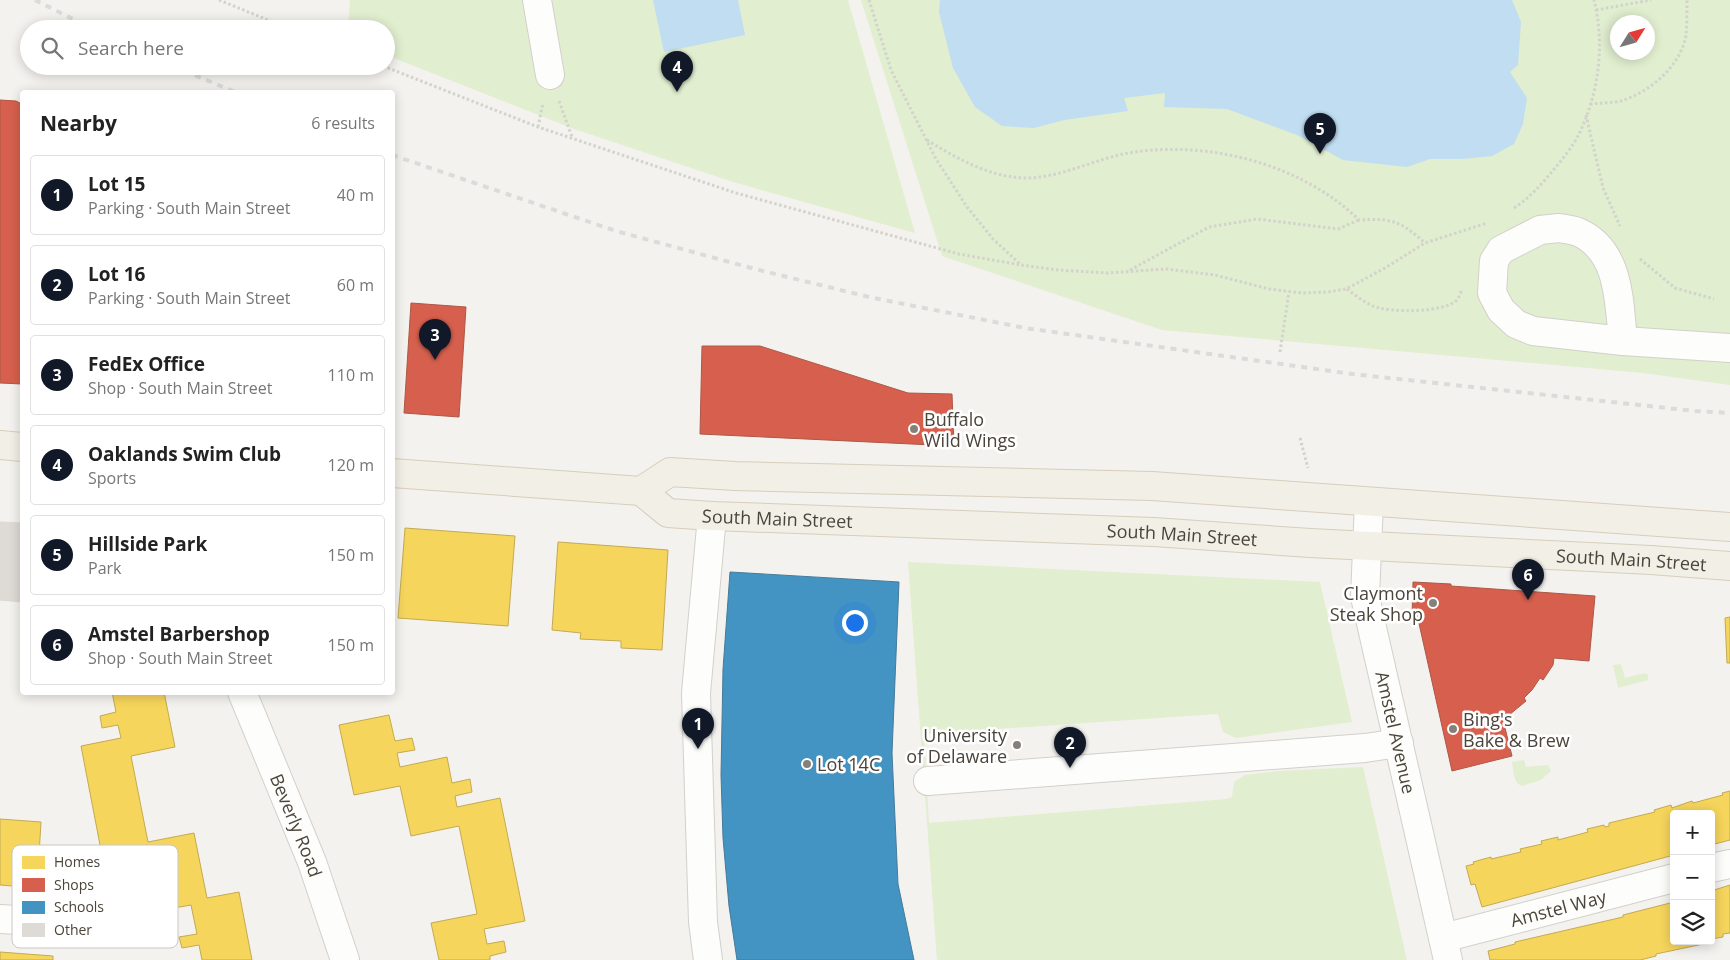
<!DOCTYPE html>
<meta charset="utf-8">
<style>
:root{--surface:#fff;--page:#f2f2f2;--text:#222;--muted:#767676;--line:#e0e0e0;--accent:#111827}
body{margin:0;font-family:"Open Sans",sans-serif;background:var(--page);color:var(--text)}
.controls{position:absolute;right:15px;bottom:15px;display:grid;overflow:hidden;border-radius:5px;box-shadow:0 2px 12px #0003}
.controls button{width:45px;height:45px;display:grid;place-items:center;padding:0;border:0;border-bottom:1px solid var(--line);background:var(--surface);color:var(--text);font:25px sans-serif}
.compass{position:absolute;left:1610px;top:15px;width:45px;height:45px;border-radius:50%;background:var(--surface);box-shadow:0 2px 12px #0003;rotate:53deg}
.you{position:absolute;left:854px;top:622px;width:18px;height:18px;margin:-12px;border:4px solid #fff;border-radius:50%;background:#1a73e8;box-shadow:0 0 0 8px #1a73e833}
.badge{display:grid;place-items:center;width:32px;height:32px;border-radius:50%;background:var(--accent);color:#fff;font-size:16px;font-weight:700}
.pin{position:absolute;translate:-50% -41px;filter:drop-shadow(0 1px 2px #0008)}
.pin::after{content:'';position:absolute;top:26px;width:18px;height:15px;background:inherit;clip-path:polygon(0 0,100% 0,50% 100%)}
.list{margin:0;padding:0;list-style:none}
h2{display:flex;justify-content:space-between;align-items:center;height:65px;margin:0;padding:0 20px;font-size:21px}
h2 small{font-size:16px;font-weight:400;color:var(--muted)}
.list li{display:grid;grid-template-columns:32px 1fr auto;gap:15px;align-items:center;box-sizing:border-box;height:80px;margin:0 10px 10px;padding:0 10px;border:1px solid var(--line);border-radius:5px}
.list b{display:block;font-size:19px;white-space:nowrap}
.list p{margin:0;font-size:16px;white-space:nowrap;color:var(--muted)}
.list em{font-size:16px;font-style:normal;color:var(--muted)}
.icon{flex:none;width:28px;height:28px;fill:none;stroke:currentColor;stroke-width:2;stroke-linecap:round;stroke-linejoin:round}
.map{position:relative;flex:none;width:1730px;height:960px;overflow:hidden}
.search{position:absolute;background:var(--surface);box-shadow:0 2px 12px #0003;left:20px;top:20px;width:375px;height:55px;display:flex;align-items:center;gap:12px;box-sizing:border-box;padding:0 18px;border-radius:28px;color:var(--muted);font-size:19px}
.panel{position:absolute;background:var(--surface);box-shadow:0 2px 12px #0003;left:20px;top:90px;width:375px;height:605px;border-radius:5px}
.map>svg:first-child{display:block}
.green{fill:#e1eecf;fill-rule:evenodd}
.water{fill:#c0ddf1}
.homes{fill:#f6d55c;stroke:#c3aa52}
.shops{fill:#d6604d;stroke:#ac5847}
.schools{fill:#4393c3;stroke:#457b9a}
.building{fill:#dedbd6;stroke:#dcd9d4}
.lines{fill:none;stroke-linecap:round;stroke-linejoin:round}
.minor-casing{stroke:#d2d0cb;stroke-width:30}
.major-casing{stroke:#d6cebb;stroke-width:30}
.path{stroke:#d3d2cc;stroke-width:3;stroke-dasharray:2.5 2.5;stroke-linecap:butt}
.minor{stroke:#fdfdfc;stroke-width:28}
.major{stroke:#f2efe6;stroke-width:28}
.rail{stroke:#dbdbda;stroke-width:4;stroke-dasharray:6 6;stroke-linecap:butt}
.poi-dot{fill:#868178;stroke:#fff;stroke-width:2}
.labels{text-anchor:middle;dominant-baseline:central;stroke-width:5;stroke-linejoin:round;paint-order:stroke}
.poi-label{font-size:18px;fill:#4b4439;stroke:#fff;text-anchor:start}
.street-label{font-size:18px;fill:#4b4439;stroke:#fff}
.key{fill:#fff;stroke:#c9c7c4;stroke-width:1}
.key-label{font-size:14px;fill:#4b4439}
</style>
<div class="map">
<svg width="1730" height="960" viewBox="0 0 1730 960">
<rect width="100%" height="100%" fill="#f4f2ee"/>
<path class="green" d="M350,0H848L915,233L733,182L574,129L386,55V29H348Z
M861,0H1730V385L1643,373L1162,330L942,256ZM1618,22H1648V52H1618Z
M908,562L1320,582L1352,722L1236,738L1223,732L1218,714L924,734L929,823L1227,799L1232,797L1234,782L1245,775L1278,771L1363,767L1407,960H937Z
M1621,664L1625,678L1645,673L1648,675V680L1618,688L1613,665Z
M1524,760L1526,767L1548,765L1551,771L1541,780L1522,786C1513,783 1514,771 1512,762Z"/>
<path class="water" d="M653,0H738L745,35L664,52Z
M940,0H1512L1521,22L1518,65L1510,72L1527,98L1523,124L1514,144L1492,156L1463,159H1430L1407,167L1343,160L1297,135L1227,109L1164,107L1165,93L1124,98L1128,111L1064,120L1034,128L1002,126L975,107L953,68L939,12Z"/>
<path class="homes" d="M405,528L515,536L508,626L398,618Z
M558,542L668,550L662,650L621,648V641L580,639L581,633L552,630Z
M1730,617V663H1727L1725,618Z
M112,692H164L175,747L131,756L148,842L194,833L207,898L239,892L252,960H202L199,945L182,948L179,937L197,934L191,905L157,911L152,885L136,889L134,877L150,874L148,862L105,871L81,746L121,738L118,725L102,728L100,716L116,712Z
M389,715L395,741L412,738L415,750L397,753L400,767L447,757L452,783L470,779L472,792L455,796L457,807L500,798L525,921L484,929L487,944L504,941L506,952L490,956V960H439L431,923L477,914L459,826L411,836L400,786L354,795L339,725Z
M1730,791V840L1711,845V814H1674V855L1482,907L1475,884L1471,885L1466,866L1474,864L1473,862L1491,857V859L1521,852L1520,849L1542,844L1541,841L1558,837V840L1588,832L1587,829L1604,825L1605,827L1609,826V823L1655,812L1654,810L1671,805L1672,808L1692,801L1693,803L1723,795L1722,793Z
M0,819L41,822L37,888L0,885Z
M1730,885V933L1723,934V937L1711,939V891Z
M1674,902V941H1707L1708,943L1656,954V956L1640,960H1490L1488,951L1515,944V942L1623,917V915Z
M0,952L53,956V960H0Z"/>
<path class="shops" d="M0,100L16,101L22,104V384L0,383Z
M411,303L466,307L459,417L404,413Z
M702,346H760L908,393L952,394L954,446L700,434Z
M1413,582L1451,584V586L1595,596L1589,661L1554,658L1553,665L1543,680L1540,678L1532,690L1524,698L1526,701L1503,720L1512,756L1452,771L1418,619L1412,618Z"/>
<path class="schools" d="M730,572L899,582L892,753L898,884L914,960H737L729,906L723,838L721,775L723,669Z"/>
<path class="building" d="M0,522L22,523V602L0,600Z"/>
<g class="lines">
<defs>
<g id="minor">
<path d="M537,0L550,75"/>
<path d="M1559,228C1565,229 1572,230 1578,232C1620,250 1619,302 1623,341L1533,331L1516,324L1501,310L1492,293L1494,261L1501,250L1540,230Z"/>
<path d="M1623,341L1730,348"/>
<path id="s1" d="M1369,502L1365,597L1448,960"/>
<path id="s2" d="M242,692L312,862L345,960"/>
<path d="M928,781L1365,748L1399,743"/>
<path d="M1711,868L1730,864"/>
<path d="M0,919L68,923"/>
<path id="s3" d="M1443,938L1674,878"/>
<path d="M708,960L703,922L696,693L712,516"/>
</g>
<g id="major">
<path d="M0,445L22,447"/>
<path id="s4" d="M392,473L641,491L668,513L712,516L1154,532L1310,543L1651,560L1730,566"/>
<path d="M641,491L670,472L735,476L1152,486L1730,527"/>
</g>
</defs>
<use href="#minor" class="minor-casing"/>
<use href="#major" class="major-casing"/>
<path class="path" d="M219,0L290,29
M869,0L891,70L936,159L967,207L993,239L1021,265L1058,270L1107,273L1166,269L1215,275L1269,289L1302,293L1328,292L1346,289L1385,268L1425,243L1487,223
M1596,10L1651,0
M383,66L538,127L736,193L959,254L1021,265
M559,101L572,137
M1590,104C1600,103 1611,103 1621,101C1650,92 1681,66 1686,35C1687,24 1687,11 1687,0
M1586,115L1603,188L1620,226
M538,127L543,103
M927,140C956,158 989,177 1025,178C1063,178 1097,157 1135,152C1212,141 1303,165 1359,220C1393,218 1400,221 1425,243
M1514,208C1528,199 1539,187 1550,174C1560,162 1572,148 1579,134C1599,93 1605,44 1594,0
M1640,259L1675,288L1714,299
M1130,270L1209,227L1257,219L1338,229L1359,220
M1347,289C1355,295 1364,302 1373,306C1389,313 1444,313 1457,300C1459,298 1460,293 1462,290
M1280,352L1289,292
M1300,438L1308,468"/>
<use href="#minor" class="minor"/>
<use href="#major" class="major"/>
<path class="rail" d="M35,0L93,29
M173,66L235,92
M392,155L616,231L755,269L869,297L1025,328L1352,374L1695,411L1730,413"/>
</g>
<g class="poi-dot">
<circle cx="914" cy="429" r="5"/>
<circle cx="1433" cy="603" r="5"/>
<circle cx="1453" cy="729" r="5"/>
<circle cx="1017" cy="745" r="5"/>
<circle cx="807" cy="764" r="5"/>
</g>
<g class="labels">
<g class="poi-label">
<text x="924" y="419">Buffalo<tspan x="924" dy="21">Wild Wings</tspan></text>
<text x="1423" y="593" text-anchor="end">Claymont<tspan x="1423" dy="21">Steak Shop</tspan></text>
<text x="1463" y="719">Bing's<tspan x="1463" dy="21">Bake &amp; Brew</tspan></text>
<text x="1007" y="735" text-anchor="end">University<tspan x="1007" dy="21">of Delaware</tspan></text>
<text x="817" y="764">Lot 14C</text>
</g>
<g class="street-label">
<text stroke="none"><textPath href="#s4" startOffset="394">South Main Street</textPath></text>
<text stroke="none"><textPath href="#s4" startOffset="799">South Main Street</textPath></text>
<text stroke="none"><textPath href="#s4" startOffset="1249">South Main Street</textPath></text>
<text stroke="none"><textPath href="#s1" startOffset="234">Amstel Avenue</textPath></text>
<text stroke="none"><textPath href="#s2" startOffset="144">Beverly Road</textPath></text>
<text stroke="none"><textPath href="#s3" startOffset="119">Amstel Way</textPath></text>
</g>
</g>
<rect x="12" y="845" width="166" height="103" rx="8" class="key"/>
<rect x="22" y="856" width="23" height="13" fill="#f6d55c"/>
<rect x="22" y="878" width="23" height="14" fill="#d6604d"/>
<rect x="22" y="901" width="23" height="13" fill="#4393c3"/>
<rect x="22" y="923" width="23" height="14" fill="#dedbd6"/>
<g class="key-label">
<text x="54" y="867">Homes</text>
<text x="54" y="890">Shops</text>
<text x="54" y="912">Schools</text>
<text x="54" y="935">Other</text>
</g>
</svg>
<div class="controls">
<button>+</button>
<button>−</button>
<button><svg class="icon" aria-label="layers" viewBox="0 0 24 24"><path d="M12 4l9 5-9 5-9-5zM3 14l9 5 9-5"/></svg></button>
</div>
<svg class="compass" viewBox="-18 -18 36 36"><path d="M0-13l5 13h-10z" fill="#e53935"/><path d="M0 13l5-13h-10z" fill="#767676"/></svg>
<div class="you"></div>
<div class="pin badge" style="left:698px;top:749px">1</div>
<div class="pin badge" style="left:1070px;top:768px">2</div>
<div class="pin badge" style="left:435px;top:360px">3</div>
<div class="pin badge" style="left:677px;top:92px">4</div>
<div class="pin badge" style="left:1320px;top:154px">5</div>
<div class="pin badge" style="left:1528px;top:600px">6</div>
<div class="search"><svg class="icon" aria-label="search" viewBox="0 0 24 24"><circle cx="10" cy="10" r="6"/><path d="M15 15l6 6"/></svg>Search here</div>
<section class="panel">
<h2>Nearby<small>6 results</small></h2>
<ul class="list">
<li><span class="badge">1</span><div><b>Lot 15</b><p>Parking · South Main Street</p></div><em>40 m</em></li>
<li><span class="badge">2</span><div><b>Lot 16</b><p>Parking · South Main Street</p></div><em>60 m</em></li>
<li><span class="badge">3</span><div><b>FedEx Office</b><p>Shop · South Main Street</p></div><em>110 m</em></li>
<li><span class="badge">4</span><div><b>Oaklands Swim Club</b><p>Sports</p></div><em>120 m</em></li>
<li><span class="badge">5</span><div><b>Hillside Park</b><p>Park</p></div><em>150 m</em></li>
<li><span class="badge">6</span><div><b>Amstel Barbershop</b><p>Shop · South Main Street</p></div><em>150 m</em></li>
</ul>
</section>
</div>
